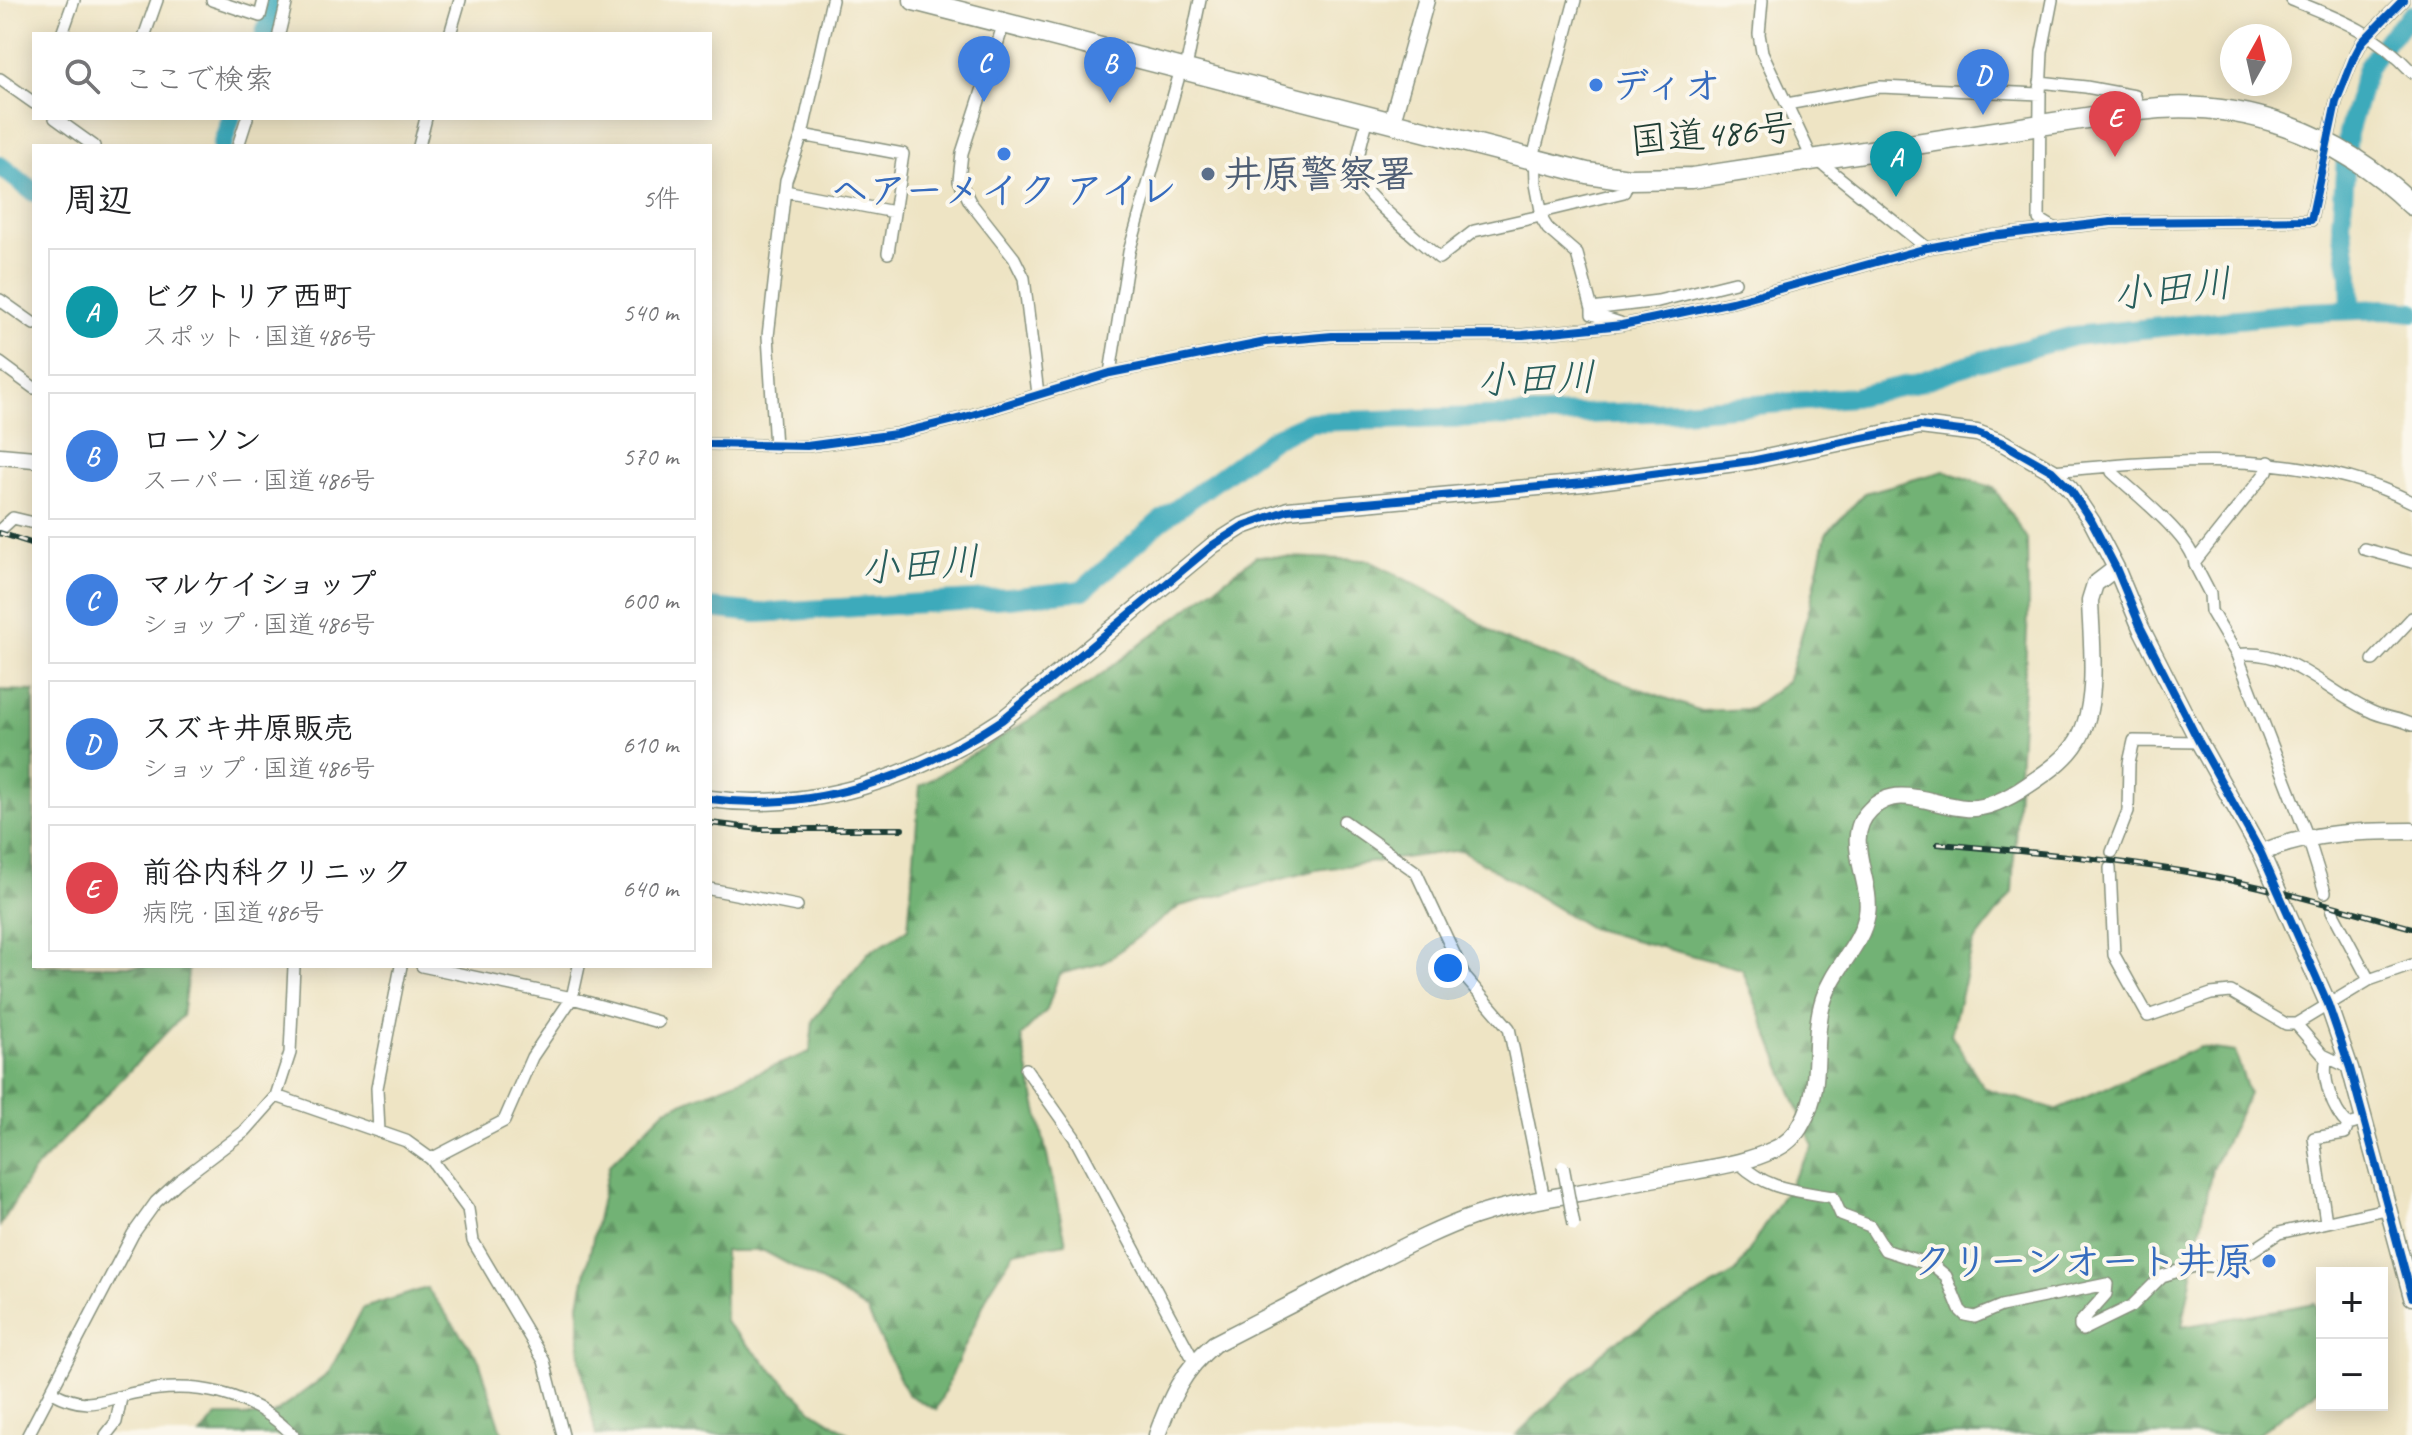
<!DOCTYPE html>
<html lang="ja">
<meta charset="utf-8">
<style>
:root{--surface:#fff;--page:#f2f2f2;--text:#202124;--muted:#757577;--line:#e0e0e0;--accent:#2563eb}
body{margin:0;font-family:Caveat,"Klee One",sans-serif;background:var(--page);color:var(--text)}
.controls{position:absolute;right:24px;bottom:24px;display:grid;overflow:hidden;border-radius:0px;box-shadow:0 4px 20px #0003}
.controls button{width:72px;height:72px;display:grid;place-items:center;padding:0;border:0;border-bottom:2px solid var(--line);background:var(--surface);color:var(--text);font:40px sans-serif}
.compass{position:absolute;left:2220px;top:24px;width:72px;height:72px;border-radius:50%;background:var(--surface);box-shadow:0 4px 20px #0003;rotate:8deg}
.you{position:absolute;left:1448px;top:968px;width:28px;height:28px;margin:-20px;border:6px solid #fff;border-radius:50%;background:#1a73e8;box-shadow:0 0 0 12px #1a73e833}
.badge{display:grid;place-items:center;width:52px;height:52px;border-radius:50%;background:var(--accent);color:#fff;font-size:26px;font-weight:700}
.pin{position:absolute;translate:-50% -66px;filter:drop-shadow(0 2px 4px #0008)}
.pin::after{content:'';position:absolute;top:42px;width:28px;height:24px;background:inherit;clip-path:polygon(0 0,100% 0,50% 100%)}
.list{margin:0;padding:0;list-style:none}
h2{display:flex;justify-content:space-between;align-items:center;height:104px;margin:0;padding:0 32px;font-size:34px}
h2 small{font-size:26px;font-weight:400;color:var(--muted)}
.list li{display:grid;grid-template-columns:52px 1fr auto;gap:24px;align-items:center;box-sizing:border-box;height:128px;margin:0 16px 16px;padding:0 16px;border:2px solid var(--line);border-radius:0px}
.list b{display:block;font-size:30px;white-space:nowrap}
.list p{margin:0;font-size:26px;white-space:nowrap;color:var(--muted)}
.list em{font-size:26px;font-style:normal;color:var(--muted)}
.icon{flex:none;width:44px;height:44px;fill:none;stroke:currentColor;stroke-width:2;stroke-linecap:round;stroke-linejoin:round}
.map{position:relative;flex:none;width:2412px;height:1435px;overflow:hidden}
.search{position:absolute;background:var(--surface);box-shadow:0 4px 20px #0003;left:32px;top:32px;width:680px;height:88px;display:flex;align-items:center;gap:20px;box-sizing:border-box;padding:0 28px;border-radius:0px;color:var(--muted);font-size:30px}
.panel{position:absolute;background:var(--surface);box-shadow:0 4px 20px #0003;left:32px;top:144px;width:680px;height:824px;border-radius:0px}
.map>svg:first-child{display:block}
.forest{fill:url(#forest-firs);stroke:#487854;stroke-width:2}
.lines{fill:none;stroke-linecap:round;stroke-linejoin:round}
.river{stroke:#3caabb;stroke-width:20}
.street-casing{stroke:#86907c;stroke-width:14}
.secondary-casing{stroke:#86907c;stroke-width:19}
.highway-casing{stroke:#86907c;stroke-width:23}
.street{stroke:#fff;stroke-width:11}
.secondary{stroke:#fff;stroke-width:16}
.highway{stroke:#fff;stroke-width:20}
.rail-casing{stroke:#1f3d34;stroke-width:6}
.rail{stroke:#fbf7ec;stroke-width:3;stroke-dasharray:9;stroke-linecap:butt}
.street-bridge-casing{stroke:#86907c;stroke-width:14;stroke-linecap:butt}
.street-bridge{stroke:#fff;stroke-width:11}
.cycleway-casing{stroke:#fbf7ec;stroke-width:13}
.cycleway{stroke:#0057b8;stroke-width:8}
.shop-dot{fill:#3f7fe0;stroke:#fbf7ec;stroke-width:3}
.service-dot{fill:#5c6f8a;stroke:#fbf7ec;stroke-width:3}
.labels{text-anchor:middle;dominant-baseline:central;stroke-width:8;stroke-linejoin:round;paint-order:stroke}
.shop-label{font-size:38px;font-weight:bold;fill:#366cbe;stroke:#fbf7ec;text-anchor:start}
.street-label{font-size:38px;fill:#1f3d34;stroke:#fbf7ec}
.service-label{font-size:38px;font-weight:bold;fill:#4e5e75;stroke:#fbf7ec;text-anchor:start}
.water-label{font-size:40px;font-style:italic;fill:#285e5c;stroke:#fbf7ec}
</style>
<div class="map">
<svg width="2412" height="1435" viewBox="0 0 2412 1435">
<defs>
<pattern id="forest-firs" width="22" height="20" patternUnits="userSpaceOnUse" patternTransform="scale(2)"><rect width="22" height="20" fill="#72b274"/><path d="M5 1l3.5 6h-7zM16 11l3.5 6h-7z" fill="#5d9260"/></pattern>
</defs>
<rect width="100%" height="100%" fill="#fbf7ec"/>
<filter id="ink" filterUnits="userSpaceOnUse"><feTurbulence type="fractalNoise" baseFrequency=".0125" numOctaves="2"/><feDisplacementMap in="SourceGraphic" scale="16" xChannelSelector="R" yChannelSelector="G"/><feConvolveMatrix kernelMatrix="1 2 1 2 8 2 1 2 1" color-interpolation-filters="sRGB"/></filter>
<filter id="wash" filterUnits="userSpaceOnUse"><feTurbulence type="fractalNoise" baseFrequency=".006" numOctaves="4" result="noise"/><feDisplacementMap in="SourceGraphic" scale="32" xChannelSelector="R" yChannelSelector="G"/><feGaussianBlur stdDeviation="1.8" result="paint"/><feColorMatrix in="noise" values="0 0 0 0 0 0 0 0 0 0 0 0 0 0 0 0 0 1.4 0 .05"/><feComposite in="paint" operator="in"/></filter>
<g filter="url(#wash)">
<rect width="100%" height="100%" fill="#eee4c4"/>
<path class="forest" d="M1944,471L1994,488L2027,539L2028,615L2012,893L1973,944L1951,1034L1984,1088L2055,1110L2200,1047L2235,1052L2249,1094L2212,1169L2182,1327L2315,1303L2322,1324V1387L2256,1435H1516L1610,1345L1736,1272L1813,1146L1742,969L1590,928L1461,850L1316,870L1180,906L1103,963L1059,974L1047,1010L1021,1036L1066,1243L1014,1252L989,1292L936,1410L907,1394L867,1311L833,1288L764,1251H724L725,1322L812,1410L851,1435H596L580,1360L579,1303L609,1165L666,1109L810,1052L813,1020L868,953L908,929L920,786L1090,683L1256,556L1368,560L1449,602L1503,639L1701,711L1750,709L1787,682L1809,610L1826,534L1865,493Z
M0,690L34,691V966H189L182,1016L33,1171L0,1226Z
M427,1288L479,1360L503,1435H200L217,1416H271L328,1374L363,1308Z"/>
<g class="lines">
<path class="river" d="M265,34L274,0
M222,146L231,118
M0,166L34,192
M2351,310L2350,275L2341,224L2348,133L2367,68L2389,38L2412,15
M710,608L757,613L1008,598L1083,590L1159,522L1274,438L1310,422L1683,411L1853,397L1913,384L1970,364L2074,336L2306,312L2385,309L2412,312"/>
</g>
</g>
<g filter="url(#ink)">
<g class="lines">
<defs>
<path id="street" d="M212,0L260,16L264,0
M1575,0L1535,150L1536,184L1543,221L1548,229L1577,254L1592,309L1658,301L1735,282
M1762,0L1759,34L1762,52L1810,154L1927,248
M2052,0L2042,52L2040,94L2039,219L2054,228
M2292,0C2342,20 2375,32 2412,72
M1004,23L962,153L959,180L970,202L1014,258L1024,278L1038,394
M62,34L74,0
M145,34L157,0
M279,34L287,0
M450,34L460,0
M0,79L34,103
M2040,82L2086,87L2135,96L2139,110
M1787,104L1880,87L2040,94
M1368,117C1365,131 1353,165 1358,179C1364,196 1423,243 1439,258L1474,231L1536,217L1545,211L1624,192L1629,179
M55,118L94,146
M802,135L903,154L888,253
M238,146L247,118
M419,146L426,118
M785,191L894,212
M0,300L34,324
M1592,309V314L1620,323
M0,363L34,388
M1110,373L1129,252L1179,76L1187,63L1200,0
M710,444L807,446L896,434L962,418L1110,373L1266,342L1332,336L1523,335L1622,325L1732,302L1927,248L1991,236L2111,222L2311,220L2336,102L2353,59L2362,42L2403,0
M775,447L768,336L786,180L802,135L832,0
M2110,466L2112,472C2132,491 2194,539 2195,565L2210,594L2211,611L2237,655L2308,838L2325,892
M2052,471C2172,461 2301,446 2412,502
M0,530L13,518L34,523
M2364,549L2412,562
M2196,560L2267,471L2269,462
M2237,655C2289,647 2327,692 2370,711C2383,718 2399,718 2412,725
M2373,660L2412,618
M1344,821L1416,872L1465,977L1509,1028L1544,1199
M2112,852L2128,811L2129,763L2134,741L2199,742
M2110,868L2114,955L2148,1016L2211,994L2231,992L2286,1024H2296L2369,980L2412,965
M710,889L797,906
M2332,911L2369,980
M422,966L572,998L658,1022
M2296,1024L2323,1055L2350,1068
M2327,1058C2321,1078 2333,1111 2348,1125
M1026,1069L1074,1137L1194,1361
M276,1096L406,1141L431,1159L468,1209L473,1241L544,1361L563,1435
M379,1132L377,1088L401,966
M431,1159L504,1121L532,1057L572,998L579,966
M1739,1163C1769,1191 1795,1190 1833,1197L1841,1215L1870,1226L1885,1250L1934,1266L1946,1276L1960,1310L1965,1315L1975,1317L2001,1306L2107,1284L2106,1294L2080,1323V1327L2083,1330L2132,1306L2162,1276L2198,1265L2222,1267L2238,1260L2279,1233L2386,1209
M2326,1222L2314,1138L2345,1133L2348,1125L2363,1121
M52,1392C87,1411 99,1401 134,1393C194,1380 250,1392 293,1435
M28,1435L133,1234L156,1202L179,1181L245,1131L276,1096L290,1053L294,966
M106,1435L116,1422L121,1398"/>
<path id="secondary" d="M1392,121L1426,0
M0,456L34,459
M710,799C814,813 916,777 1002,720L1213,545L1243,526L1288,510L1583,483L1751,461L1920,426L1977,433L2003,443L2052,471L2070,489L2092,522L2116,568L2141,628L2199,742L2261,853L2328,1004L2350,1068L2412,1297
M2261,853C2308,832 2361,831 2412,831
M1157,1435C1171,1397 1182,1371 1214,1344C1262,1319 1310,1295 1358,1270C1396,1251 1435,1230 1475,1216C1513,1203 1555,1197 1595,1190C1628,1183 1661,1177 1695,1171C1721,1166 1748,1162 1773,1150C1785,1145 1796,1135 1802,1123C1825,1084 1810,1039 1824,998C1834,967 1861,947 1867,914C1873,881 1841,838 1870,810C1897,782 1933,806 1966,808C1987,810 2012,796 2028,785C2046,773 2067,759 2078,740C2100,703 2091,641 2090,600L2095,584L2116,568"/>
<path id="highway" d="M914,0L1587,173L1629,179L1692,178L2139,110C2241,97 2338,133 2412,205"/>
</defs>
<use href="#street" class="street-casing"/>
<use href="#secondary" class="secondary-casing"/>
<use href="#highway" class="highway-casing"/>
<use href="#street" class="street"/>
<use href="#secondary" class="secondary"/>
<use href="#highway" class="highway"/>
<defs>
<path id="rail" d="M0,533L34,544
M710,823L760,829H902
M1938,844C2021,851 2104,858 2187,872C2263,885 2337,907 2412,928"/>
</defs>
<use href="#rail" class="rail-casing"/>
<use href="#rail" class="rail"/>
<defs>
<path id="street-bridge" d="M1563,1166L1574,1225"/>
</defs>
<use href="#street-bridge" class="street-bridge-casing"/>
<use href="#street-bridge" class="street-bridge"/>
<defs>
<path id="cycleway" d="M710,444L807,446L896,434L962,418L1110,373L1266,342L1332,336L1523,335L1622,325L1732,302L1927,248L1991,236L2111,222L2311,220L2336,102L2353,59L2362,42L2403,0
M710,799C814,813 916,777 1002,720L1213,545L1243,526L1288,510L1583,483L1751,461L1920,426L1977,433L2003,443L2052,471L2070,489L2092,522L2116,568L2141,628L2199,742L2261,853L2328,1004L2350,1068L2412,1297"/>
</defs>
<use href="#cycleway" class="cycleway-casing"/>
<use href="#cycleway" class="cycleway"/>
</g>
</g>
<g class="shop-dot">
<circle cx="1596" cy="85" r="8"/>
<circle cx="1004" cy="154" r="8"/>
<circle cx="2269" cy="1261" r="8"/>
</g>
<circle class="service-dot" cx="1208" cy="174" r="8"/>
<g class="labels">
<g class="shop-label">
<text x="1612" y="85">ディオ</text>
<text x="1004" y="190" text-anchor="middle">ヘアーメイク アイレ</text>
<text x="2253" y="1261" text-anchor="end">クリーンオート井原</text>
</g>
<g class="street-label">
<text transform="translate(1712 134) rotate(-5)">国道486号</text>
</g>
<g class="service-label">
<text x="1224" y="174">井原警察署</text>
</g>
<g class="water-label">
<text transform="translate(2172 289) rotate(-6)">小田川</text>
<text transform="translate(1536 379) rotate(-2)">小田川</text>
<text transform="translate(920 565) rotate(-4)">小田川</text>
</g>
</g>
</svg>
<div class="controls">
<button>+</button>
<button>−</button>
</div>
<svg class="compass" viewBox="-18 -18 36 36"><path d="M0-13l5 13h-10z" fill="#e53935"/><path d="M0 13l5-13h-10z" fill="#757577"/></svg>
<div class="you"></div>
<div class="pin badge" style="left:1896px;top:197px;background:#0f9aa8">A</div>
<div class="pin badge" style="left:1110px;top:103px;background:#3f7fe0">B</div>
<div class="pin badge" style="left:984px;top:102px;background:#3f7fe0">C</div>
<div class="pin badge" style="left:1983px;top:115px;background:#3f7fe0">D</div>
<div class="pin badge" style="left:2115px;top:157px;background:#e0444e">E</div>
<div class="search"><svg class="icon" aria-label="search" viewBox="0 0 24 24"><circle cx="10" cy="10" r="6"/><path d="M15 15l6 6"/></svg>ここで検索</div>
<section class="panel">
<h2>周辺<small>5件</small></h2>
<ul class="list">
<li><span class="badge" style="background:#0f9aa8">A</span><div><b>ビクトリア西町</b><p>スポット · 国道486号</p></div><em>540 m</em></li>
<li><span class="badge" style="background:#3f7fe0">B</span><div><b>ローソン</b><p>スーパー · 国道486号</p></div><em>570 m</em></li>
<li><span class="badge" style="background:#3f7fe0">C</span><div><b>マルケイショップ</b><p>ショップ · 国道486号</p></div><em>600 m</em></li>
<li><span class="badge" style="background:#3f7fe0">D</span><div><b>スズキ井原販売</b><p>ショップ · 国道486号</p></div><em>610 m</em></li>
<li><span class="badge" style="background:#e0444e">E</span><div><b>前谷内科クリニック</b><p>病院 · 国道486号</p></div><em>640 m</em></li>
</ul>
</section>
</div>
